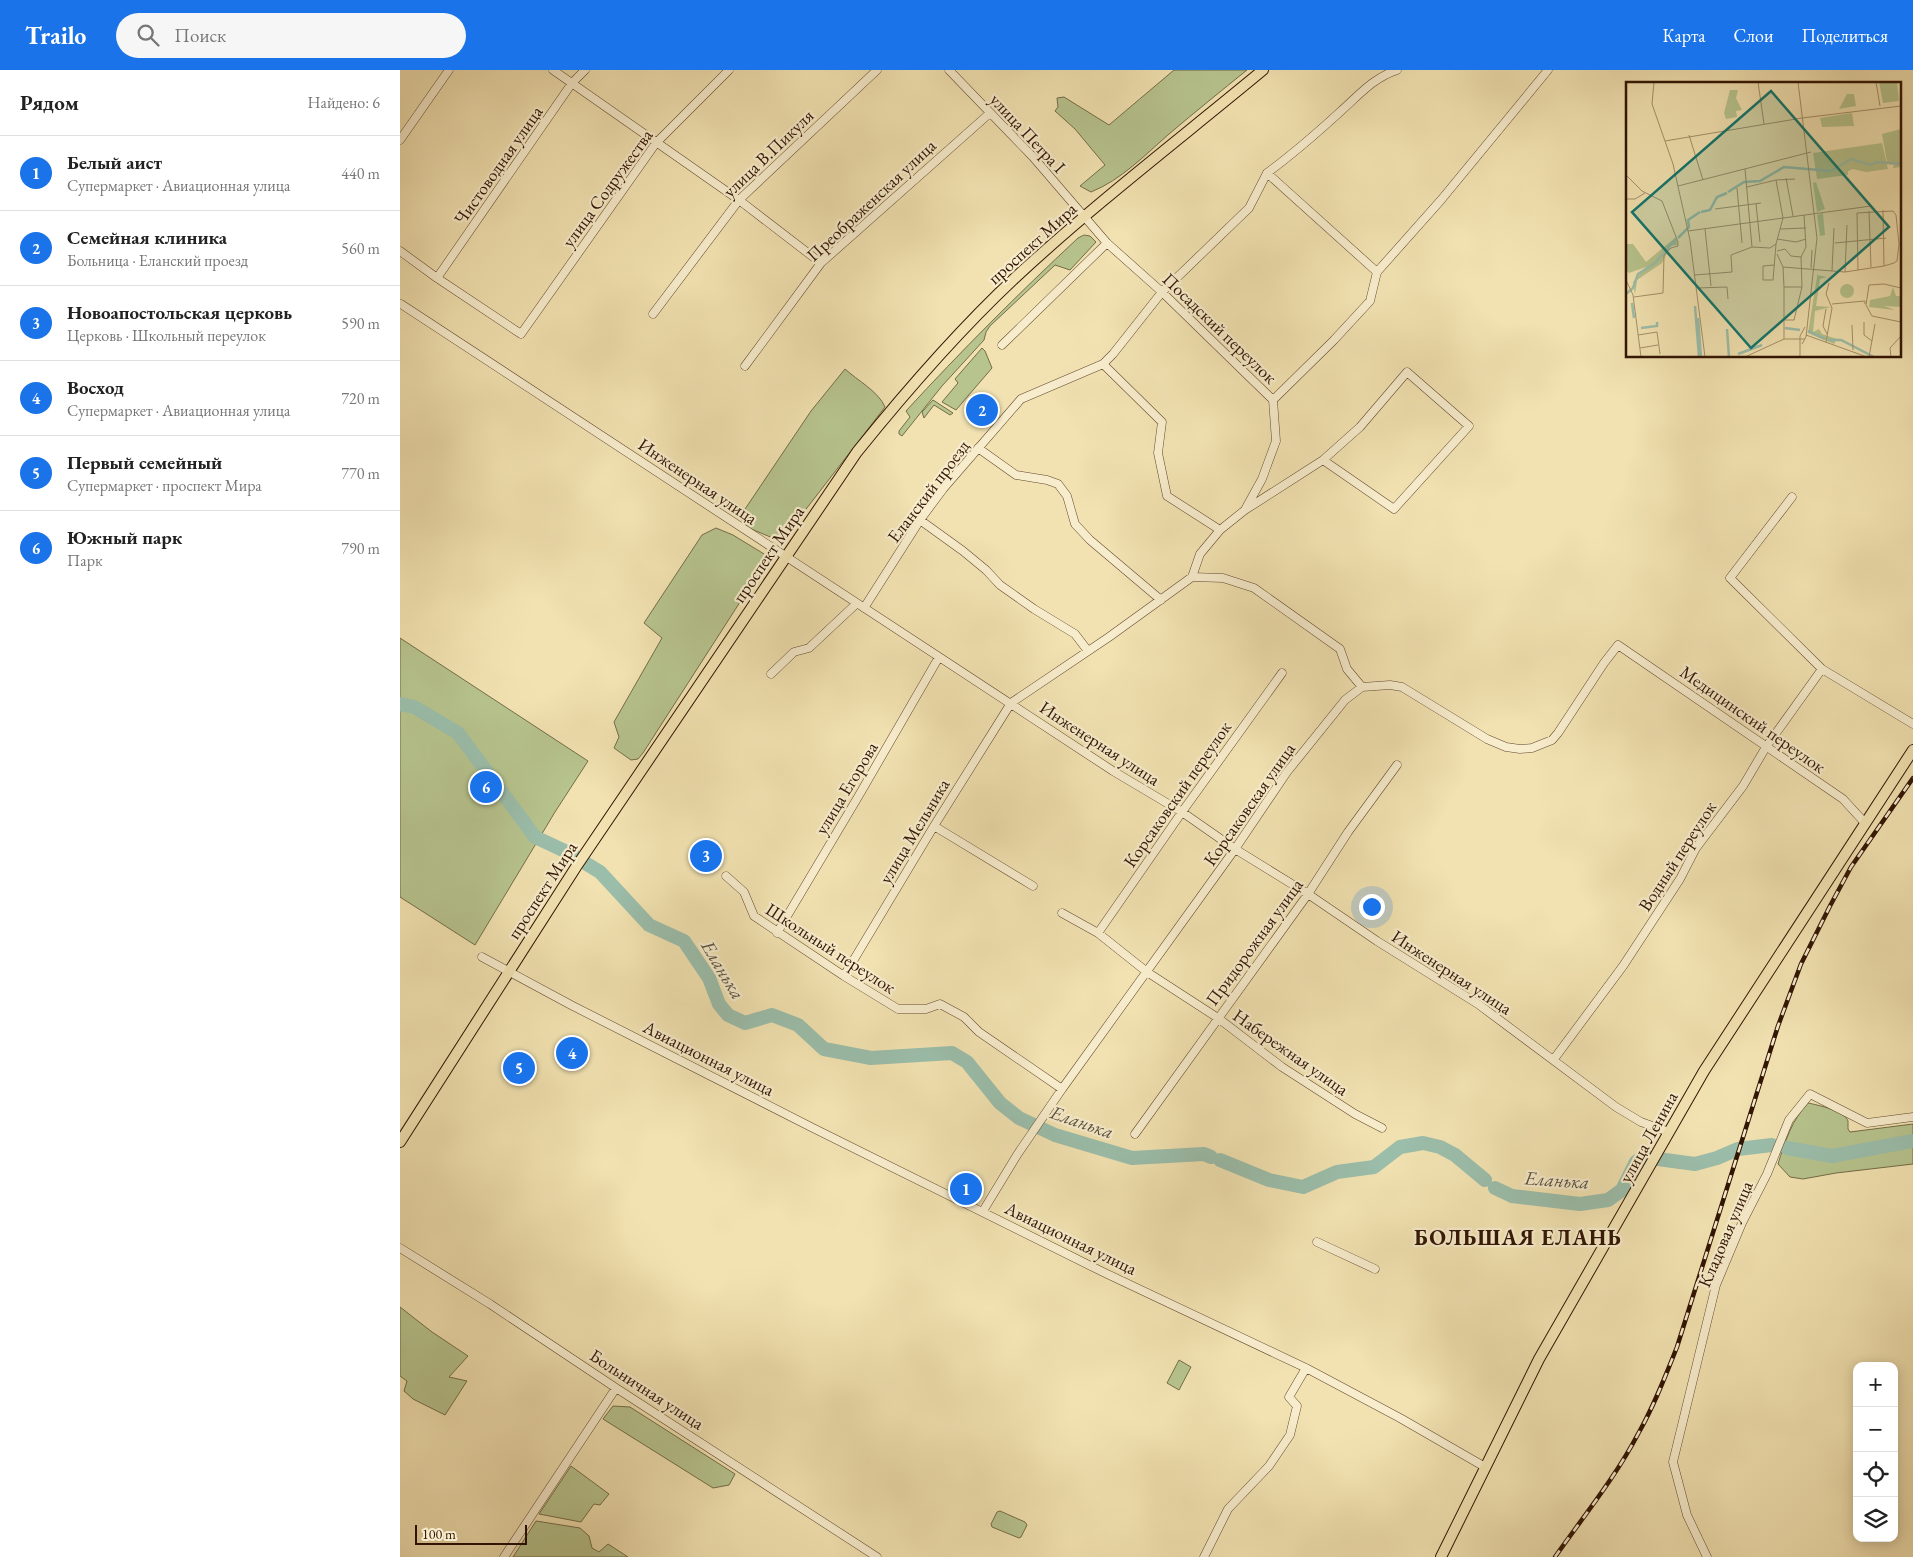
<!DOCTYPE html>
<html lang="ru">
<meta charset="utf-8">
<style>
:root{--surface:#fff;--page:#f6f6f6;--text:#222;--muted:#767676;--line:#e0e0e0;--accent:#1a73e8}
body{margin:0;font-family:"EB Garamond",serif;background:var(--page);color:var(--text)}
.controls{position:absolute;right:15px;bottom:15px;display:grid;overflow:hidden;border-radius:10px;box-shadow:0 2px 12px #0003}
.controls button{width:45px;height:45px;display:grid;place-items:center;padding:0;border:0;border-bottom:1px solid var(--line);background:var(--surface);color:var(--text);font:25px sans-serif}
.scale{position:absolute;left:15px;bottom:12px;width:112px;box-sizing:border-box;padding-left:5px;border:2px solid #311403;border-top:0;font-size:14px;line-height:18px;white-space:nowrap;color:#311403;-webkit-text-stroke:4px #f7eccc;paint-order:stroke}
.you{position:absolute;left:971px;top:836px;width:18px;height:18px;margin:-12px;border:4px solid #fff;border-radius:50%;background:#1a73e8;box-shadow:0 0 0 8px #1a73e833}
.badge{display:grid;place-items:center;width:32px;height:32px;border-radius:50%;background:var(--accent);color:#fff;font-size:16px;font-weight:700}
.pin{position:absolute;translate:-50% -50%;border:2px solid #fff;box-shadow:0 1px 5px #0006}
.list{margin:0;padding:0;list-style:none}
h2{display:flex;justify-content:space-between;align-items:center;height:65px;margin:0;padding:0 20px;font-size:21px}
h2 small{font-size:16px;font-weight:400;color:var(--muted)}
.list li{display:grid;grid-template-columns:32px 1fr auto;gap:15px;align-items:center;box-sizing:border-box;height:75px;padding:0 20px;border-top:1px solid var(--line)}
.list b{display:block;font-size:19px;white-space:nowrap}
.list p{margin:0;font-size:16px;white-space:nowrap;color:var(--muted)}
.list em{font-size:16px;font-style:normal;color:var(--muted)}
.icon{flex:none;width:28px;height:28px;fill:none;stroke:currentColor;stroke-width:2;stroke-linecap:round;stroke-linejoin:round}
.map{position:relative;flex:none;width:1513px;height:1487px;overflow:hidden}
header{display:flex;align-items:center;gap:30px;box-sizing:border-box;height:70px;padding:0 25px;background:var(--accent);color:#fff}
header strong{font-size:24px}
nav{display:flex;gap:28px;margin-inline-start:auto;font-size:18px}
.search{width:350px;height:45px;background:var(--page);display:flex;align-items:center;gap:12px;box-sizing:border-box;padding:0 18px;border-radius:28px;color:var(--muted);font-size:19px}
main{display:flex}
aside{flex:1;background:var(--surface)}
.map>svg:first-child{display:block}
.green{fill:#b7c48e;stroke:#746c48}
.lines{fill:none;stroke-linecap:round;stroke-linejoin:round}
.river{stroke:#9bbeab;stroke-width:14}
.minor-casing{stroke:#61482e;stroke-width:9}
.major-casing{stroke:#311403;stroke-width:12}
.minor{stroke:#f7eccc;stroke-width:8}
.major{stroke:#f2e2b1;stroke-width:10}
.rail-casing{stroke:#311403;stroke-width:4.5}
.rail{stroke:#f7eccc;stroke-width:2.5;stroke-dasharray:8;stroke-linecap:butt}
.labels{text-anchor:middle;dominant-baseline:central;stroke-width:4.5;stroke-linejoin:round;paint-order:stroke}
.street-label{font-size:18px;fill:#311403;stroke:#f7eccc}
.water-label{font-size:19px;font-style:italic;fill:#56503e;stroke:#f7eccc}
.district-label{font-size:22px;font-weight:bold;letter-spacing:1px;fill:#311403;stroke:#f7eccc}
.inset-river{fill:none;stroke:#9bbeab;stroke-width:2.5}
.inset-road{fill:none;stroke:#a5906b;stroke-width:1}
.view{fill:#0f766e;fill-opacity:0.15;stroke:#0f766e;stroke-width:2.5}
.inset-edge{fill:none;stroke:#311403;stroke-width:2.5}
</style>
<header>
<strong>Trailo</strong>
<div class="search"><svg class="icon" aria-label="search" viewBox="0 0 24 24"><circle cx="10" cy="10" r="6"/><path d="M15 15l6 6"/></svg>Поиск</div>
<nav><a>Карта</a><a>Слои</a><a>Поделиться</a></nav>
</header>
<main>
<aside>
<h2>Рядом<small>Найдено: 6</small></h2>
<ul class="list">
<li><span class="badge">1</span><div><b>Белый аист</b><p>Супермаркет · Авиационная улица</p></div><em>440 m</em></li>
<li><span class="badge">2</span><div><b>Семейная клиника</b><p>Больница · Еланский проезд</p></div><em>560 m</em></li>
<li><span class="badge">3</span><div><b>Новоапостольская церковь</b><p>Церковь · Школьный переулок</p></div><em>590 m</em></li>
<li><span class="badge">4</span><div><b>Восход</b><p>Супермаркет · Авиационная улица</p></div><em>720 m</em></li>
<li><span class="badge">5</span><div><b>Первый семейный</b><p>Супермаркет · проспект Мира</p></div><em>770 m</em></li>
<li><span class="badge">6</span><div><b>Южный парк</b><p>Парк</p></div><em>790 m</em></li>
</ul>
</aside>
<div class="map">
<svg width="1513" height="1487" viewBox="0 0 1513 1487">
<rect width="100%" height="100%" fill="#f2e2b1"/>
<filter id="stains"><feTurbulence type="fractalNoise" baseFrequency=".004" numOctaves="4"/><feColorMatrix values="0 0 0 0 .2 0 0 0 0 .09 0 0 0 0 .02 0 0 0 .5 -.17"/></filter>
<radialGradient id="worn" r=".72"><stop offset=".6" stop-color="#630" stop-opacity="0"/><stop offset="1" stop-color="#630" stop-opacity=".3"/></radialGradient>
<path class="green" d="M774,0H847C821,21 795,42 769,64C745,85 721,110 691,122L680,116L705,95L675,59L655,41L658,37L657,28L664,27L709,55Z
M684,165L690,166L696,172L670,200L655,195L590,256L586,262L584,270L542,316L502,366L499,364V361L510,347L506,341C561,281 618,224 678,168Z
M582,278L585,281L592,298L556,340L542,332L558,313L555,309Z
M445,299C457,310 479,322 485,337L386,465L375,469L349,458L339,448L411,341Z
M533,330L553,343L550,345L534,335L524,348L522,342Z
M316,458L333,465L369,487L243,683L238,689L231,690L214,678L219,667L214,652L262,568L244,553L302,465Z
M0,568L188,691L155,742L75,875L0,827Z
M1408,1033C1418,1035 1445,1041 1448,1051C1448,1052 1448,1058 1448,1059L1450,1062L1513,1054V1094L1436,1103L1403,1109L1390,1107L1378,1094C1385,1071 1392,1050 1408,1033Z
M0,1237L32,1262L68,1286L49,1307L67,1311L45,1345L13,1329L4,1321L7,1311L0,1306Z
M779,1290L791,1297L779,1320L767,1313Z
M213,1336L230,1337L335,1404L329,1415L313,1418L203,1349Z
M171,1396L209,1424L200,1435L194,1434L181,1452L139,1444Z
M600,1441L625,1452L627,1455L621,1467L619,1468L592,1457L591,1454L597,1442Z
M136,1451L180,1458L189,1466L192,1478L199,1482L208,1474L228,1487H113Z"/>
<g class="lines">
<path class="river" d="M0,634L14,637L58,663L135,767L167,782L200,802L249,855L284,871L309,908L319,934L328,945L345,953L372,945L398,955L424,979L471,988L552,983L567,992L600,1033L619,1048L655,1065L732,1088L804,1084L811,1087
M1387,1078L1432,1086L1513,1071
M820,1090L869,1110L903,1117L937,1102L974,1097L1000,1077L1023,1073L1040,1077L1055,1085L1085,1110
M1095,1118L1112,1126L1180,1134L1208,1130L1222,1120L1236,1092L1243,1087L1295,1094L1317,1088L1338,1079L1372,1075"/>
<defs>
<path id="minor" d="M153,0L339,130L421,193
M549,0L633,87L707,173L762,222L873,330L876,371L862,409L846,438
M0,70L49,0
M867,103C893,84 917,63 941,41C959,25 973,8 997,0
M0,181L37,208L121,264L256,73L329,0
M977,202L1041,130L1148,0
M37,208L172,13L185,0
M1,234L713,701L782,742L835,779L908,824L977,871L1078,934L1216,1037L1241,1052L1269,1062
M253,244L339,130L477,0
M602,275L707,173
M703,294L762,352L758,383L767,426L820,460
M345,296L421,193L590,43
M578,378L616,405L647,410L658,414L667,426L675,454L690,470L761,530
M1392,427L1330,508L1422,599L1513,654
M520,450L563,481L586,500L600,515L634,539L675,564L688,581
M792,507L800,484L820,460L845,440L923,390L960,357L1007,302L1069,356L994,439L923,390
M464,538L520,450L543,419L621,329L703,294L713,284L762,222L849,138L867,103L977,202L970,231L934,270L873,330
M371,604L394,582L409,578L456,534
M534,756L633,816
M326,806L344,822L354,846L444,906L498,939H526L540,934L564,947L579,962L662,1019
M662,843L698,863L747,902L818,948L882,997L955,1044L982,1058
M377,863L458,727L539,587
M698,863L782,742L882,603
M82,887L171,935L413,1058L705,1203L906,1298L1000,1348L1085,1397
M444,906L534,756L611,633L709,567L792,507L823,508L854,518L940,579L947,599L962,617
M1154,989L1223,896L1280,809L1296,778L1343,716L1366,677L1422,599
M735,1064L908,824L948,762L997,695
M583,1141L617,1085L662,1019L835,779L887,702L945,630L962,617L990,615L1002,617L1087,669L1106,677L1120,679L1132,678L1152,670L1158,663L1204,593L1218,575L1443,729L1465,753
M917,1172L975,1199
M0,1178L90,1234L216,1318L477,1487
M104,1487L216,1318
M804,1487L828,1439L869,1396L890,1365L897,1336L889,1327L906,1298
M1307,1487L1287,1445L1273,1392L1316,1215L1342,1153L1367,1104L1389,1050L1410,1024L1467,1053L1513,1047"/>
<path id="major" d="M0,1072L176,797L457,382C507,320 559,260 617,206C696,133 781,68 863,0
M1041,1487L1139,1289L1304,1001L1513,680"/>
</defs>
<use href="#minor" class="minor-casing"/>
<use href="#major" class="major-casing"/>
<use href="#minor" class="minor"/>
<use href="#major" class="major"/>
<defs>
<path id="rail" d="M1155,1487C1183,1447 1215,1408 1238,1364C1254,1336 1265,1307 1277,1277L1378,956L1401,894L1430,836L1451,797L1513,708"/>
</defs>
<use href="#rail" class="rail-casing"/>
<use href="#rail" class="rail"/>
</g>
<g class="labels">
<g class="street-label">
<text transform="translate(628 63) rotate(47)">улица Петра I</text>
<text transform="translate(368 83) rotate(-44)">улица В.Пикуля</text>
<text transform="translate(98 95) rotate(-55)">Чистоводная улица</text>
<text transform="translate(207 118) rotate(-54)">улица Содружества</text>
<text transform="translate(471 130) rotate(-43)">Преображенская улица</text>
<text transform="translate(632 173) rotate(-42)">проспект Мира</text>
<text transform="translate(820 258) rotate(44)">Посадский переулок</text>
<text transform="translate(298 411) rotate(34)">Инженерная улица</text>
<text transform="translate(528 421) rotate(-53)">Еланский проезд</text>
<text transform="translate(368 484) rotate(-56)">проспект Мира</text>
<text transform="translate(1353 649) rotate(35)">Медицинский переулок</text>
<text transform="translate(700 673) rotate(33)">Инженерная улица</text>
<text transform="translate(446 718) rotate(-59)">улица Егорова</text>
<text transform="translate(777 724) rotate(-55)">Корсаковский переулок</text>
<text transform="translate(849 734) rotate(-55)">Корсаковская улица</text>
<text transform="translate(514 761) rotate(-59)">улица Мельника</text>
<text transform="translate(1277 786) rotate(-57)">Водный переулок</text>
<text transform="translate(142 820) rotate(-57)">проспект Мира</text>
<text transform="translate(854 872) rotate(-54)">Придорожная улица</text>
<text transform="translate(431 878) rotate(33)">Школьный переулок</text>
<text transform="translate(1052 902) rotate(33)">Инженерная улица</text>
<text transform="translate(891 982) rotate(35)">Набережная улица</text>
<text transform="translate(309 988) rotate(27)">Авиационная улица</text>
<text transform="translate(1248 1067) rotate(-61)">улица Ленина</text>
<text transform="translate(1325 1164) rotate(-67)">Кладовая улица</text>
<text transform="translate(671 1168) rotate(26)">Авиационная улица</text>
<text transform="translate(247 1319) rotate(33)">Больничная улица</text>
</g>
<g class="water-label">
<text transform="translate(323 900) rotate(59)">Еланька</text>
<text transform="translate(682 1052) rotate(19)">Еланька</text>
<text transform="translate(1157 1110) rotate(4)">Еланька</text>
</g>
<g class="district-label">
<text x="1118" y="1167">БОЛЬШАЯ ЕЛАНЬ</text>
</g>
</g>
<g transform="translate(1226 12)">
<rect width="275" height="275" fill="#f2e2b1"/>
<path d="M253,0H271L273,19L257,21ZM104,8H112L110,16L116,28L110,29L111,35L100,37L98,31ZM221,12H228L230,24L213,27ZM226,31L228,44L196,45L194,36ZM275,47V85L267,86L268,80L265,83L261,80L256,52ZM256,61L262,87L240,90L227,87L222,89V93L191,97L187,71ZM190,100L199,127L191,130L187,101ZM197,131L199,153L194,154L191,133ZM50,155L52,163L45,164L36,181L11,198L9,213L7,200L20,185L3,191L0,188V162H7L20,180ZM192,189L191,193L201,195L194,197L190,224L205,225L189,229L187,250L193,247L196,252L211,257L208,262L182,251ZM214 209a7 7 0 1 1 14 0a7 7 0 1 1-14 0ZM267,205L270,214H275V225L258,224L269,228L243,225L244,218L264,214Z" fill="#b7c48e"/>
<path class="inset-river" d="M102,110L118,100L134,99L158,85L205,89L225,77L245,83L251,80L275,82M75,130L84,128L91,115L101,111M52,156L63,145L62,138L74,130M0,212L7,206L12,192L29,181L50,157M6,221L8,236M69,224L73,275M72,236L75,275M15,246L31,244V240M159,246L174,248M101,247L103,275M182,249L199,257M202,258H215L248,275M112,272L136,263"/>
<path class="inset-road" d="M28,0L26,22L47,82L64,158L79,275M132,0L138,42M172,0L191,156L180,255L176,262M250,0L254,24M176,36L275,24M63,53L77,98M39,59L176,36M0,93L16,109L36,119L52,160V164L45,166L38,173L37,211L8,215M160,96L167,134M52,104L185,70M121,105L150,98L169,97M111,106L116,161M0,117H9L19,111M130,122L134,160M89,127L135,121M257,128L258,184M243,129L245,185M79,147L85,204M154,147L180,146M62,149L245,124M151,157L170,160L180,157M209,161L260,156M126,165L144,166L150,162L157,136L150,98M151,169L159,167L165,174L175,175M151,172L157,185L219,190L258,184L268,181L271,179L273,162L270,133L267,129L231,131L232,188M148,183L137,184V198H147L150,162M157,185L158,205H176L175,175L180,165L178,133M185,186L186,168M206,189L208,146M219,190L221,143M69,193L106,190L105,173L126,165L119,87M0,198L7,213L15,275M158,205V257M71,206L101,205L102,217M275,206L258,202L243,203L240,223L246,234L275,240M206,222L239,219V222M200,227L197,244L201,252M159,238H168L176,205M238,240V253L246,259M226,243L227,268M12,253L31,250L34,272M180,253L241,275M200,260L206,226L200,212L203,201M14,266L32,263M119,275L158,257H179M174,275V254L179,245M243,275L249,242M265,275L264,266L275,254"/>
<path class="view" d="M145,9L263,145L125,266L6,130Z"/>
<rect width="275" height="275" class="inset-edge"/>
</g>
<rect width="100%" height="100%" filter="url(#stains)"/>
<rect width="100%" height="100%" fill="url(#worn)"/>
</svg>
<div class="controls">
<button>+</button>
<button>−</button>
<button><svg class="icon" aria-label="locate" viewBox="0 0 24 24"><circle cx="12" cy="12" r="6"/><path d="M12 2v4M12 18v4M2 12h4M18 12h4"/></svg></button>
<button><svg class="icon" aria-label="layers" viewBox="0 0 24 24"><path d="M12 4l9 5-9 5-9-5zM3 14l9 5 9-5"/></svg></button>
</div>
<div class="scale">100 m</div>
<div class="you"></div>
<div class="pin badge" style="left:566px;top:1119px">1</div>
<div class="pin badge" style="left:582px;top:340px">2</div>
<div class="pin badge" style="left:306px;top:786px">3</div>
<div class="pin badge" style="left:172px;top:983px">4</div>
<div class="pin badge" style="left:119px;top:998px">5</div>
<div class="pin badge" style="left:86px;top:717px">6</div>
</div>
</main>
